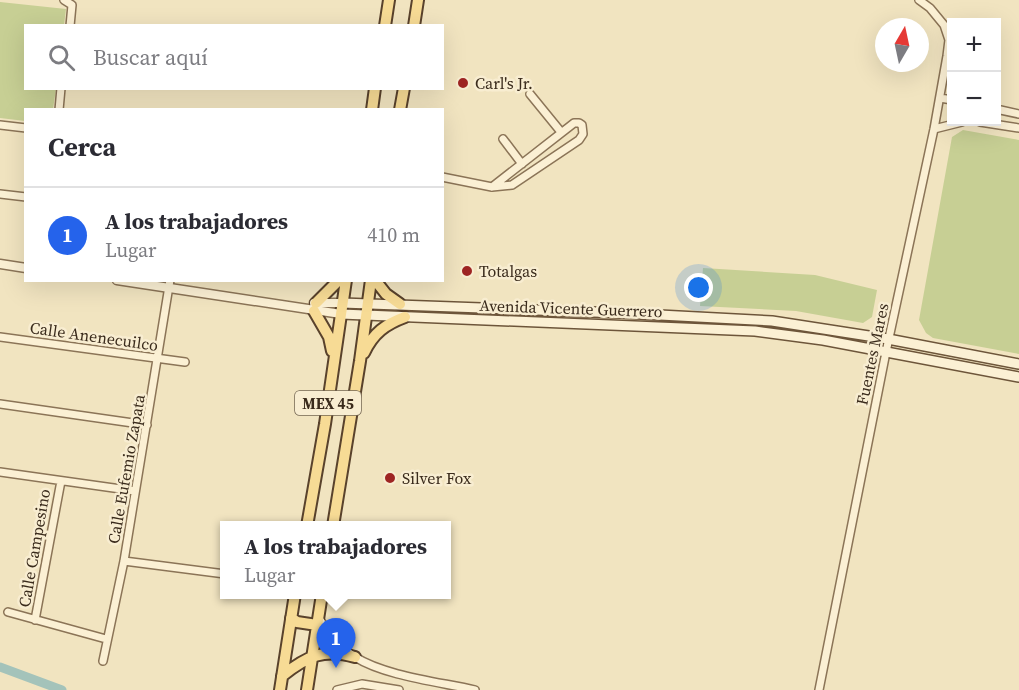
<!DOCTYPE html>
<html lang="es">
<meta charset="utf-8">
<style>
:root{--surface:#fff;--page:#f2f2f3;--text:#2b2b33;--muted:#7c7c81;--line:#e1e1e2;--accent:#2563eb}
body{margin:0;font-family:"Source Serif 4",serif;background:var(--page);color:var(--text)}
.controls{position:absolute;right:18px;top:18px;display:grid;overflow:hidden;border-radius:0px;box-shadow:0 6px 24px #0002}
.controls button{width:54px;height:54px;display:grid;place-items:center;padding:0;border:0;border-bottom:2px solid var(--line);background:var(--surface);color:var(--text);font:30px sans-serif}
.compass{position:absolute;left:875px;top:18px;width:54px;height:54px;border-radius:50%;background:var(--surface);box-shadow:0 6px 24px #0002;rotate:9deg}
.you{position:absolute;left:699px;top:288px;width:21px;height:21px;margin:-15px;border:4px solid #fff;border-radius:50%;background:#1a73e8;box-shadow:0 0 0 9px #1a73e833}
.badge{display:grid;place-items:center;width:39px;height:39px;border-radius:50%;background:var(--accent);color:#fff;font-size:20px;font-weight:700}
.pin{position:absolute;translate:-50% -50px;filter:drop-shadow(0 2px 3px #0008)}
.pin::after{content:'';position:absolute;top:32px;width:21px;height:18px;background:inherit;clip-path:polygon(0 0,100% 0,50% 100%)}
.popup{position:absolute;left:220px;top:521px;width:231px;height:78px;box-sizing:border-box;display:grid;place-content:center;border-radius:0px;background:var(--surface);filter:drop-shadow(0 2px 4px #0005);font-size:20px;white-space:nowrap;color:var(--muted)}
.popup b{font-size:22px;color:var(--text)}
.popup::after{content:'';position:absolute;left:50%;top:100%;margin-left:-12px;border:12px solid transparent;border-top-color:var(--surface)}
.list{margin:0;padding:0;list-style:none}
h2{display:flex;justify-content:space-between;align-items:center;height:78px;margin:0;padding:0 24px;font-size:26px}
h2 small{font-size:20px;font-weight:400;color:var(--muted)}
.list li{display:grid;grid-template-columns:39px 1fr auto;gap:18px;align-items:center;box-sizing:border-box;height:96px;padding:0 24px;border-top:2px solid var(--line)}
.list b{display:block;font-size:22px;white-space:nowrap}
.list p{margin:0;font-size:20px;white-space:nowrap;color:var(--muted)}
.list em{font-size:20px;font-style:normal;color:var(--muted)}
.icon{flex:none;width:33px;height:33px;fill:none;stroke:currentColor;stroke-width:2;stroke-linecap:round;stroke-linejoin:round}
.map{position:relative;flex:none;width:1019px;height:690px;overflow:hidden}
.search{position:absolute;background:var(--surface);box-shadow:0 6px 24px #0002;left:24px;top:24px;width:420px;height:66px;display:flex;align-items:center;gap:15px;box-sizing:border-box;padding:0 21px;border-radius:0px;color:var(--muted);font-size:22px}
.panel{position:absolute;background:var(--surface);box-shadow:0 6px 24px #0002;left:24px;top:108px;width:420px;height:174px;border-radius:0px}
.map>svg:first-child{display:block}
.green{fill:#c7cf94}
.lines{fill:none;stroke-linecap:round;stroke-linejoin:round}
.canal{stroke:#a4c3ba;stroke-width:9}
.minor-casing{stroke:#8b7457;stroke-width:10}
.tertiary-casing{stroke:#8b7457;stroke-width:11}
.secondary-casing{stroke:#6d553a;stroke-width:12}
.primary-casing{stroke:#59422c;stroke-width:14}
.minor{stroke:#fbf0d4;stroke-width:7}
.tertiary{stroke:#fbf0d4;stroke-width:8}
.secondary{stroke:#fbf0d4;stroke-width:9}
.primary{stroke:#f7db95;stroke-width:10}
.poi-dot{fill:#9e2523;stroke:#f8edd1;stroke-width:2}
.labels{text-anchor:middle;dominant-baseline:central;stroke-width:5;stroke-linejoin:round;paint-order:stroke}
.shield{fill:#f8edd1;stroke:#736552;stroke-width:1.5}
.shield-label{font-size:15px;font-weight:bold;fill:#3a2b1c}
.poi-label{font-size:16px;fill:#3a2b1c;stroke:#f8edd1;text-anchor:start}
.street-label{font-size:16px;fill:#3a2b1c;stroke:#f8edd1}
</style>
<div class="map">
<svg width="1019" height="690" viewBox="0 0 1019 690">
<rect width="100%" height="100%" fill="#f1e4c0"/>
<path class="green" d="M0,2L66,9L64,25L26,26V88L56,89L53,109L26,110L25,121L0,118Z
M963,130L1019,140V354L933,338L926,333L919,320L952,137Z
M703,268L815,275L877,290L872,317L863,323L796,311L700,306Z"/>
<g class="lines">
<path class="canal" d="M0,667L62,690"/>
<defs>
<path id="minor" d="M64,0L72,5L70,26
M530,94L561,132
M940,98L952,100
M996,109L1019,114
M59,110L61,88
M980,122L1019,128
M0,125L26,128
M934,129L962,122
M503,139L522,164
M442,177L492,187L512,185L579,140L583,134L582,125L579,123H574L492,187
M0,194L26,197
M0,337L185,362
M0,404L147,425
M0,472L135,491
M124,561L225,574
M8,612L106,639
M318,617C328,632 340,648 355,657C385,676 440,682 475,690
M35,620L61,481
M103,661L124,561L170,280
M337,690L362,684L399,690
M819,690L886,352L934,129L947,56L949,40L944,25L930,8L919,0"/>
<path id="tertiary" d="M0,264L26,268
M117,280L341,314
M314,303H342"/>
<path id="secondary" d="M342,303L622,313L772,321L888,339L1019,364
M341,314L755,331L823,340L1019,377"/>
<path id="primary" d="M385,26L389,0
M414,26L418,0
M372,110L375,88
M400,110L404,88
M375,280L386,294L400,304
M316,303L339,280
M314,311L329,337L332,351
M364,353C373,333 386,324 405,317
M307,526L325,424L346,280
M333,526L360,361L371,280
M291,618L297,622L317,625
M282,676C307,656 324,648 355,657
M280,690L295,594
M307,690L322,594"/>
</defs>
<use href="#minor" class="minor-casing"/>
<use href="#tertiary" class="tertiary-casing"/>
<use href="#secondary" class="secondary-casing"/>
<use href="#primary" class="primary-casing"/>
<use href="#minor" class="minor"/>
<use href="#tertiary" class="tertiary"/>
<use href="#secondary" class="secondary"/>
<use href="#primary" class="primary"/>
</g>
<g class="poi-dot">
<circle cx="463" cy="83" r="6"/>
<circle cx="467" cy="271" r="6"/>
<circle cx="390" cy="478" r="6"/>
</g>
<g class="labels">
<rect class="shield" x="295" y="391" width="66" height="24" rx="4.5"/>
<g class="shield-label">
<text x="328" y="403">MEX 45</text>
</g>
<g class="poi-label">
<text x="475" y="83">Carl's Jr.</text>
<text x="479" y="271">Totalgas</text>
<text x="402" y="478">Silver Fox</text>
</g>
<g class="street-label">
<text transform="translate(571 308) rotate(2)">Avenida Vicente Guerrero</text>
<text transform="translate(94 336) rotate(8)">Calle Anenecuilco</text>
<text transform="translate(872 354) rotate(-78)">Fuentes Mares</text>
<text transform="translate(126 469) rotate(-80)">Calle Eufemio Zapata</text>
<text transform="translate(34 548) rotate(-80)">Calle Campesino</text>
</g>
</g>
</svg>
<div class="controls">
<button>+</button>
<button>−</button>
</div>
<svg class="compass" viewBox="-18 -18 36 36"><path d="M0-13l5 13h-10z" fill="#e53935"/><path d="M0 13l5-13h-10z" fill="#7c7c81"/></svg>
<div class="you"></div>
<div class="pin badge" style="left:336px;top:668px">1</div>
<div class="popup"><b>A los trabajadores</b>Lugar</div>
<div class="search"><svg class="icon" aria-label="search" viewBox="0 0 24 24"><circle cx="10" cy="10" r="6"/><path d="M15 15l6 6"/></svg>Buscar aquí</div>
<section class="panel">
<h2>Cerca<small></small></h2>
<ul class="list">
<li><span class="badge">1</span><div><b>A los trabajadores</b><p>Lugar</p></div><em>410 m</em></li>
</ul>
</section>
</div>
